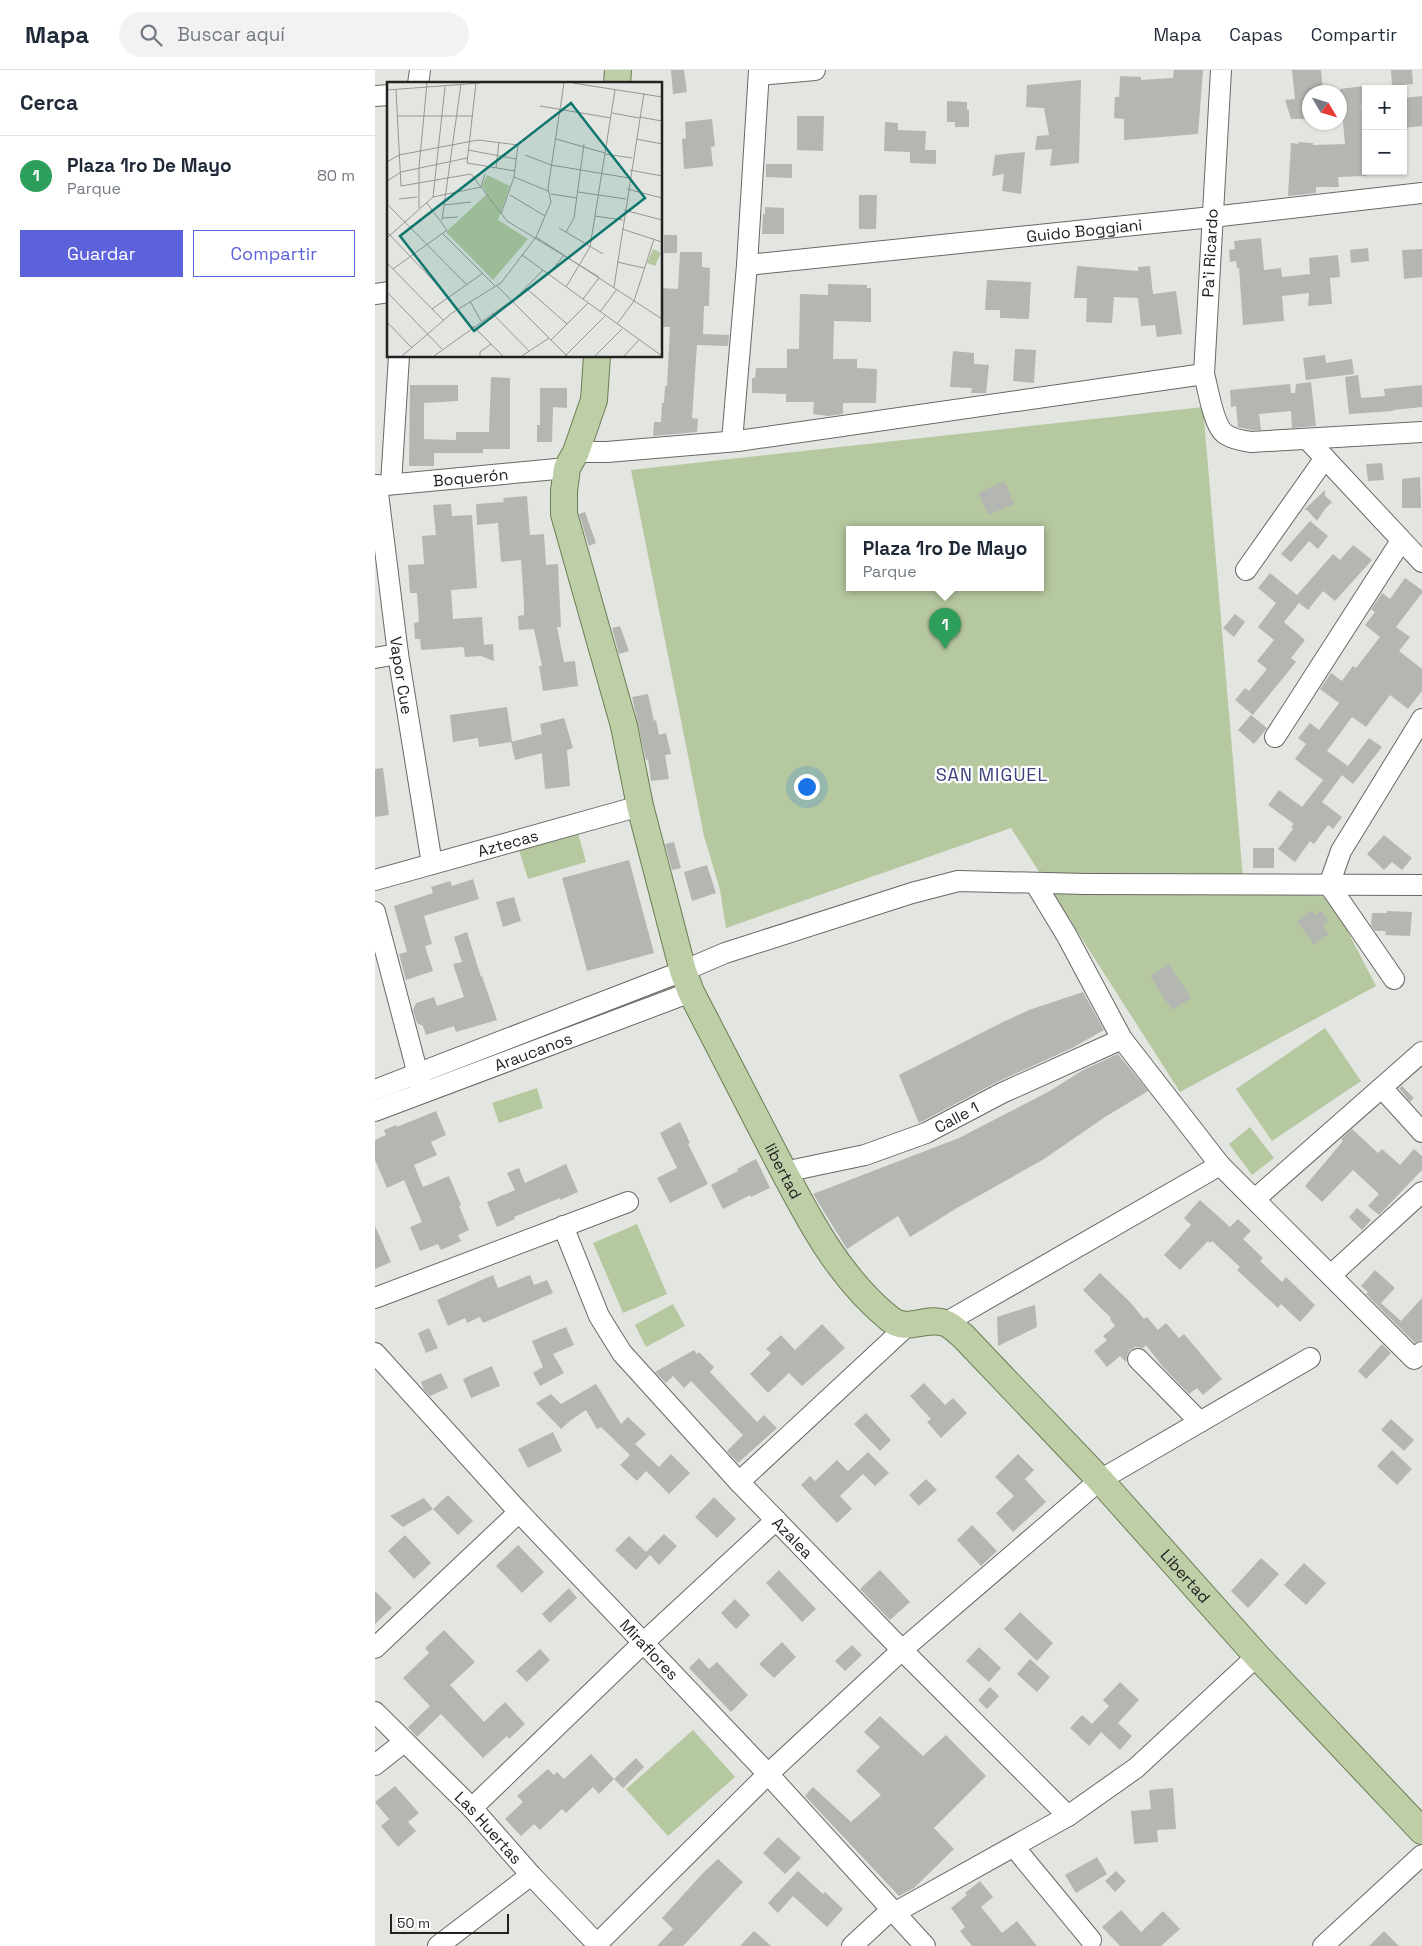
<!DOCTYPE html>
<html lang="es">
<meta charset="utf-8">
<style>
:root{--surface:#fff;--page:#f2f2f3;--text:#1f2937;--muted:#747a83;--line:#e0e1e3;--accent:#5c62da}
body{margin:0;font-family:"Space Grotesk",sans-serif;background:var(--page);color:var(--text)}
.controls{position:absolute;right:15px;top:15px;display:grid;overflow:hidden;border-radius:0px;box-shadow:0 1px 4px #0004}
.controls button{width:45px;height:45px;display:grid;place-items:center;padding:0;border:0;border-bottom:1px solid var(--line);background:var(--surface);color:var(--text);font:25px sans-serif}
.compass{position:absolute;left:927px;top:15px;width:45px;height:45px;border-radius:50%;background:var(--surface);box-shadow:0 1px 4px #0004;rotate:128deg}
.scale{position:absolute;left:15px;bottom:12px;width:119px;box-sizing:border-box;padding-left:5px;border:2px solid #222321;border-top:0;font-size:14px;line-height:18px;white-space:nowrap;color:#222321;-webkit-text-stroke:4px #fff;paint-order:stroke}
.you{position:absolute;left:431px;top:716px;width:18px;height:18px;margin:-12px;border:4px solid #fff;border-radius:50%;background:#1a73e8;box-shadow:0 0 0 8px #1a73e833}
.badge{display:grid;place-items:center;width:32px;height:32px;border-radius:50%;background:var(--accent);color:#fff;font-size:16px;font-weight:700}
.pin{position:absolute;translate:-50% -41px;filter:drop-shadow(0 1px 2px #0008)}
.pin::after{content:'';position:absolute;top:26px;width:18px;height:15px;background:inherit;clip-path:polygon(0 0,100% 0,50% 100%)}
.popup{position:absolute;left:471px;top:456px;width:198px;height:65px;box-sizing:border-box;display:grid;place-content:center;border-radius:0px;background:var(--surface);filter:drop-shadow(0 1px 4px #0005);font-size:16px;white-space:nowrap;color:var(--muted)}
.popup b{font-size:19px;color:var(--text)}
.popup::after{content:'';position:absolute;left:50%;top:100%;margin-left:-10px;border:10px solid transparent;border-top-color:var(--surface)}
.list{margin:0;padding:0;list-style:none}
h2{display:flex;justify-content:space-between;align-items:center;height:65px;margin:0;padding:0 20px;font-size:21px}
h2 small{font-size:16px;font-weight:400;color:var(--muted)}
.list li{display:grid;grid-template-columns:32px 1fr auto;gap:15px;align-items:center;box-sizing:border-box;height:80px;padding:0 20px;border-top:1px solid var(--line)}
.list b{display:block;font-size:19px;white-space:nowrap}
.list p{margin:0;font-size:16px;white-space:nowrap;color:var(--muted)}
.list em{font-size:16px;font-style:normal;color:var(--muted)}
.actions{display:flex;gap:10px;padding:15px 20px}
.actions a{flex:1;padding:11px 0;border:1px solid var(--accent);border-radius:0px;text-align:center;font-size:18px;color:var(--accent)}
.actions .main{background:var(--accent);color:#fff}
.icon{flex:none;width:28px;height:28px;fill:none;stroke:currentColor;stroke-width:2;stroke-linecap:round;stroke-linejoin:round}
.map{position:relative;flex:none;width:1047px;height:1876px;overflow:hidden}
header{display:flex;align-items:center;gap:30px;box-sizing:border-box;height:70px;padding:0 25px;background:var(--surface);border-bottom:1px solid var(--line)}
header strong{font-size:24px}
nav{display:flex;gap:28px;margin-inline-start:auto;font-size:18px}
.search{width:350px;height:45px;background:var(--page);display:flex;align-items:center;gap:12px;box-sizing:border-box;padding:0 18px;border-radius:28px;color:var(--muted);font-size:19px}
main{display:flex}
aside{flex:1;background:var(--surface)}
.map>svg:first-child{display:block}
.green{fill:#b6c8a0;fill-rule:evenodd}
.building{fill:#b3b6b1}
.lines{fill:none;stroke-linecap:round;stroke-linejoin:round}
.minor-casing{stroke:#676965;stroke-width:22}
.major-casing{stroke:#6b7d52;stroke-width:28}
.minor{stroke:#fff;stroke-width:20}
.major{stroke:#becea7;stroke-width:26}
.labels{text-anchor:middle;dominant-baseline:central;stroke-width:4.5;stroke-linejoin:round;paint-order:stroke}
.street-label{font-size:16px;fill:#222321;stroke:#fff}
.neighbourhood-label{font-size:18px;letter-spacing:1px;fill:#3b417d;stroke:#fff}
.inset-road{fill:none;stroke:#969794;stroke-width:1}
.view{fill:#0f766e;fill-opacity:0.15;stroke:#0f766e;stroke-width:2.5}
.inset-edge{fill:none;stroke:#222321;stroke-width:2.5}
</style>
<header>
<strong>Mapa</strong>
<div class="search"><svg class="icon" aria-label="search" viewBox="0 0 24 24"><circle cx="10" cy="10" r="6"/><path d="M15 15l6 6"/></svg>Buscar aquí</div>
<nav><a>Mapa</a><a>Capas</a><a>Compartir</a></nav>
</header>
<main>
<aside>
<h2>Cerca<small></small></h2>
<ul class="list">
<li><span class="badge" style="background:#2e9e5b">1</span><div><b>Plaza 1ro De Mayo</b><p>Parque</p></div><em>80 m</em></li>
</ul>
<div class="actions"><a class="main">Guardar</a><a>Compartir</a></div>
</aside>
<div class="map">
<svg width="1047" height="1876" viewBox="0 0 1047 1876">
<rect width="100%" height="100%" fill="#e3e5e1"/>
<path class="green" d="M828,337L869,820L955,827L1001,916L805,1022L636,758L351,858L345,820L329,766L256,400ZM475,460H665V518H475Z
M203,763L211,792L153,809L144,780Z
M297,915L299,919L57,1010V1008Z
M950,958L986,1011L897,1071L861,1019Z
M162,1018L168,1038L124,1053L117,1033Z
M875,1057L899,1088L877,1105L854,1074Z
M262,1154L292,1224L248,1243L218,1173Z
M298,1234L310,1256L271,1277L260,1255Z
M318,1660L360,1707L293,1766L251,1719Z"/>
<path class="building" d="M296,0H309L312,22L298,24Z
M799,0H828L823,64L749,70V49L739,48L740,27H744L745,6L766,7V10L798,8Z
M917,0H946L948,22H934V49H916L910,30L920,29Z
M1016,0H1037L1038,14L1017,16Z
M706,10L704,93L675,96L677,79L660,80L662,66L674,65L669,38L651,37L652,15Z
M989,16L990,35H986L991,69V106L963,107L964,117H941V123L913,126L916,73L924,74L923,72L938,73V75L970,74L965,19Z
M1047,26V56L1028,58V28Z
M572,31L592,32V40H594V57H580V52H572Z
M422,46H449L448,81L422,80Z
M337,49L340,76L336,77L338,96L309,99L307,69L311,68L310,52Z
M510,52L523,53V60L551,61L550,80H561V94L535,93V82L509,81Z
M650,82L646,124L627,121L629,104L617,106L620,85Z
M391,94H417V108L391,107Z
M484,125H502L501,159H484Z
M390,137L409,138V164H387L388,144H390Z
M289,165H302V183H289Z
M886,168L889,200L906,198L907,207L935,204L934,188L963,185L965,207L955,208L957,234L933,236L934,223L907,226L909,251L868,255L864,198H862L861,191L855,192L854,180L860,179L859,171Z
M993,178L994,191L976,193L975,180Z
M1047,179V207L1029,209L1027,180Z
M305,182H327V197L335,198L334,236H329L328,264L354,265L353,276L322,275L317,348L323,349L322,362L278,366L279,352H286L287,333H289L290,316H292L295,257H286V218L303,219Z
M702,196L763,201V197L775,196L778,224L801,221L807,264L782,267L780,255L766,256L763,228L739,227L737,253L711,252L712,228H699Z
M612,210L656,212L654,249L625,248V240H610Z
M453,214L492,215V218H496V252L459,251L458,289H482V298L502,299L501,333H468V344L453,346L438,344L439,332H411V324L377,323V308H380L381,298H412V279H424L425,224L453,225Z
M640,279L661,280L659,313L638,311Z
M578,281L599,283V294L614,295L611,323H596L597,318L575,317Z
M950,285L951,293L977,289L979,304L931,310L928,288Z
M983,305L986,328L1010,326L1009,319L1047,315V337L1018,340V341L974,344L970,307Z
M116,307L135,308V379H108V383H59V396H34L35,315H83V331L49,333V369L81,370V362H114Z
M936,312L941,356L917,358L916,341L884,344L886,360H876L863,357L861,336L856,337L855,320L915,314L916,323H920L921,314Z
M165,318H192V338L178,337L177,372H162V355H165Z
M1007,393L1009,410L993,411L991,394Z
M1045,407L1046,438H1027V409Z
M629,411L639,434L613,445L603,423Z
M950,420V426L957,432L950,439L942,451L932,440H929Z
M152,426L155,465L169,464L171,495L183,494L186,557H182L189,592L200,591L203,616L168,621L164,596H167L159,559L144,560L143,546L149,545V535L146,490L126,492L123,453L102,455L101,434L129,432L128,428Z
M76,434L77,446L97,445L102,518L76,520L78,549L107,547L109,575L118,574L119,591L106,586L90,587L89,578L87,577L46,580L45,569H40L39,553L44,552L42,523H35L33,495L49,494L47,466L61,465L58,435Z
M210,442L221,473L214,476L204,444Z
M935,451L953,466L943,479L934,471L916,492L906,484Z
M978,475L997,490L960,531L948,521L933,540L924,533L909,552L930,570L916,588L921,592L878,645L860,630L870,618L874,621L892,599L882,591L899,570L883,557L901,533L883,518L895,503L922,525L958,484L965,490Z
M1030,508L1047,520V523L1021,557L1035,567L1024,581L1047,599V621L1033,639L1015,625L991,657L977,647L952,681L973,696L994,668L1007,677L978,714L967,705L947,732L967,747L958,759L953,755L939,774L935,771L920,792L903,779L918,759L916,757L919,754L893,735L904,720L927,737L948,710L920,689L931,674L923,668L935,653L944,660L964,633L945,619L956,603L967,611L978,596L981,598L1005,567L990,555L1000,542L996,539L1007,523L1015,529Z
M860,544L870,552L859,567L848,558Z
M245,556L254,581L244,584L237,558Z
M273,624L279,651L281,650L284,665L291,663L296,684L290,685L294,709L276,711L273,689L271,690L257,627Z
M132,637L137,672L104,677L103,668L78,672L75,645Z
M876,645L892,658L879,674L863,660Z
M189,648L198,678L192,680L195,716L170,719L167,683L140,690L136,672L167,664L165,654Z
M8,698L14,745L0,747V699Z
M1009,765L1037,788L1027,800L1017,792L1009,800L992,784Z
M299,772L306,798L297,800L290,774Z
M878,778H899V798H878Z
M254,790L279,883L212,901L187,808Z
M332,795L341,823L317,831L309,802Z
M98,809L104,829L49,846L57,874L50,876L58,901L31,910L24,884L32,882L19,836L58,823L56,817L75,811L77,816Z
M139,827L146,851L128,857L121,832Z
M937,840L941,845L946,841L954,851L948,855L954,864L939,875L922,851Z
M1012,841L1037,842L1035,866L1010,865L1011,861H1000L996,855L997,843H1012Z
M92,862L106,907L107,906L122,950L81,962L79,956L51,965L48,956L42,953L38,940L41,933L59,927L62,936L89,927L78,894L87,892L79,867Z
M794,894L816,928L797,940L775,906Z
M708,922L729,960L697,978L622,1012L544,1053L524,1005L626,953L654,940Z
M743,984L773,1021L730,1047L669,1089L582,1138L535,1167L523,1146L472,1179L438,1124L584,1068L673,1022L708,1000Z
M1027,1016L1039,1028L1035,1032L1024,1018Z
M61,1041L71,1065L56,1072L62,1085L39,1095L48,1117L74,1106L86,1135L84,1136L94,1160L83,1165L86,1171L66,1180L63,1174L45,1181L35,1157L47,1152L29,1110L12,1118L0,1090V1070L11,1065L9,1060L21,1055L22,1057Z
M305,1052L315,1073L313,1074L333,1114L295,1133L282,1108L302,1098L285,1063Z
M977,1059L1003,1083L1007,1079L1025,1095L1039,1079L1047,1086V1100L1004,1145L993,1136L1004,1124L978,1100L947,1132L930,1116L968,1071L966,1069Z
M381,1089L395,1118L376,1127L375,1125L348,1139L336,1115L363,1101L362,1099Z
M191,1094L203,1122L185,1130V1128L139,1147L140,1149L122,1157L112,1132L140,1120L132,1103L144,1098L150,1113Z
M825,1130L855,1157L863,1149L876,1161L868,1169L888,1188L885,1191L907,1212L911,1207L940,1235L925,1252L906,1234L903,1238L862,1200L865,1197L837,1171L835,1173L833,1171L805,1200L789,1185L816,1155L809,1148Z
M982,1138L996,1150L987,1160L974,1147Z
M0,1156L16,1192L0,1199Z
M1000,1200L1020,1218L1006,1233L1026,1251L1047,1228V1270L1040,1273L991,1224L993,1222L986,1216Z
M725,1203L755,1232L769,1249L772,1247L783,1260L791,1253L804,1268L809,1264L847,1309L828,1325L822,1318L814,1324L788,1297L771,1275L768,1278L760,1277L755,1280L752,1285L751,1292L745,1286L732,1297L719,1281L732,1270L728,1266L740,1256L735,1249L736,1248L708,1220Z
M118,1205L123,1218L155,1205L159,1215L172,1210L178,1223L108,1253L105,1247L92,1253L90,1248L73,1256L62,1230Z
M660,1235L662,1257L623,1276L622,1247Z
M447,1254L470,1278L427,1316L414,1303L393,1323L375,1304L396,1283L391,1279L406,1265L420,1280Z
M191,1257L199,1275L178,1284L189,1303L165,1316L158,1303L168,1297L157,1271Z
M54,1258L63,1278L51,1283L43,1263Z
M1007,1274L1016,1283L991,1309L983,1301Z
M319,1280L322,1284L324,1282L339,1297L335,1302L382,1352L389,1345L402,1358L363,1393L352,1381L368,1365L316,1311L309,1318L298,1306L291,1313L280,1302Z
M117,1296L125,1316L96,1328L88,1309Z
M66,1303L73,1318L55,1326L49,1320L46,1312Z
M549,1313L570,1335L578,1328L592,1343L566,1368L552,1352L556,1349L535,1326Z
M221,1314L246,1354L253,1347L271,1364L260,1374L284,1397L296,1384L315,1403L294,1424L271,1401L262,1411L245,1395L255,1385L226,1357L222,1359L211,1340L196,1350L186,1359L161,1333L176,1324L186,1334Z
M491,1343L516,1370L505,1381L479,1354Z
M1016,1349L1039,1370L1029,1381L1006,1360Z
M178,1362L187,1381L153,1398L143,1379Z
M1017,1380L1037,1399L1022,1415L1002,1396Z
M493,1382L514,1403L500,1416L488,1404L465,1426L477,1439L462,1453L426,1415L435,1406L440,1411L462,1390L473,1401Z
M643,1384L659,1400L650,1409L671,1432L638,1462L621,1443L639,1426L620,1407Z
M551,1409L562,1420L544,1436L534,1425Z
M73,1425L98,1451L83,1465L58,1439Z
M339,1427L361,1449L342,1468L320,1447Z
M49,1428L58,1439L28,1457L15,1446Z
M597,1455L622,1481L606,1496L582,1470Z
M289,1464L302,1476L284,1495L275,1485L261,1500L240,1480L254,1466L271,1482Z
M30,1465L56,1493L39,1509L13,1481Z
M143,1475L169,1502L147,1523L121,1496Z
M886,1488L904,1504L873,1538L856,1521Z
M929,1493L951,1513L931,1535L909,1515Z
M404,1500L441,1539L427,1552L391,1513Z
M505,1500L535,1532L515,1550L485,1519Z
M194,1518L202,1528L175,1553L167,1544Z
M0,1521L17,1538L0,1554Z
M360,1529L375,1545L361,1559L346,1543Z
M645,1542L678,1573L662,1591L629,1559Z
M69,1560L100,1592L75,1615L109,1652L130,1632L150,1654L134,1669L132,1666L108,1688L66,1644L42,1667L33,1657L55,1636L28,1608L54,1583L50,1578Z
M407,1572L421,1587L399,1608L384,1594Z
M477,1575L487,1585L470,1601L460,1591Z
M604,1577L626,1598L614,1612L591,1591Z
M165,1579L175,1590L152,1612L141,1601Z
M324,1588L334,1599L342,1592L373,1625L356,1642L314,1598Z
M655,1589L675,1607L662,1622L642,1604Z
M745,1612L764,1630L743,1653L757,1666L745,1680L726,1662L714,1676L695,1658L707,1645L717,1654L734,1636L728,1630Z
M615,1617L624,1626L612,1639L603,1630Z
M505,1646L548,1686L571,1665L611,1706L559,1758L579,1779L539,1818L524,1826L430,1726L438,1717L476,1752L506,1725L481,1701L505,1677L489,1662Z
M216,1684L239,1709L224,1724L218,1717L191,1743L187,1739L165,1760L159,1754L146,1766L130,1749L148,1732L142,1726L173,1699L179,1705L182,1702L189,1709Z
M261,1688L269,1697L248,1718L239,1709Z
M20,1716L44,1743L33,1752L41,1761L23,1777L6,1756L14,1749L0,1732Z
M798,1718L801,1759L782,1760L783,1772L759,1774L756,1741L776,1739L774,1720Z
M403,1767L426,1788L410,1804L388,1783Z
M722,1787L732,1804L701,1823L690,1805Z
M343,1789L368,1812L308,1876H282L298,1859L287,1848L328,1803Z
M423,1801L448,1824L450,1822L468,1839L452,1857L418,1826L403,1843L393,1833Z
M741,1801L751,1811L740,1822L730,1811Z
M605,1811L618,1827L606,1837L627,1863L642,1851L662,1876H597L585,1861L590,1857L576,1838L592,1825L590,1823Z
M746,1840L766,1862L788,1841L805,1859L786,1876H745L727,1857Z
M379,1861L396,1876H365Z
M1009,1861L1024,1876H994Z"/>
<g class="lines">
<defs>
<g id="minor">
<path d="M846,0L829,304C833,318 838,355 850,364C858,369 868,371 876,372L1047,362"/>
<path d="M384,5L440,0"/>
<path d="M43,14L45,0"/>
<path d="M0,26L14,25"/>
<path id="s1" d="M372,195L837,147L1047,123"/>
<path d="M0,224L14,222"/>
<path d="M933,370L1047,492"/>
<path d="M357,371L372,195L384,0"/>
<path d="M201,382H232L363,371L829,304"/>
<path d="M16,414L24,286"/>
<path id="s2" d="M2,415L23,584L57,794"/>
<path id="s3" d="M0,416L192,398"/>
<path d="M871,500L950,388"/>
<path d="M0,588L23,584"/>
<path d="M900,667L1026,471"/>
<path id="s4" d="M0,810L265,736"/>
<path d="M660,813L692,866L747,969L845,1095L1039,1289L1047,1282"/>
<path d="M0,842L46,1016"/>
<path d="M1019,909L954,815L966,781L1047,649"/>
<path d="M1007,1018L1047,1062"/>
<path d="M0,1020L308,901L350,883L537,823L583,811L711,814L1047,815"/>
<path id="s5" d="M0,1041L316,922"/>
<path id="s6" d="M409,1102L490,1085L551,1063L627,1023L747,969"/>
<path d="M880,1129L1047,982"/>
<path id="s7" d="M188,1156L224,1246L247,1283L364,1412L527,1580L693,1746"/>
<path d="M956,1205L1047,1122"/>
<path d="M0,1228L253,1132"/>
<path d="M570,1253L845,1095"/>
<path id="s8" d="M0,1283L144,1442L393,1704L550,1876"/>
<path d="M763,1289L825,1352"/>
<path d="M364,1412L532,1256"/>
<path d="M0,1578L144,1442"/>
<path id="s9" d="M0,1642L97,1738L156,1805L224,1876"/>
<path d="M0,1695L29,1672"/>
<path d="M97,1738L267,1574L401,1450"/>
<path d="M640,1778L716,1870"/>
<path d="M519,1843L693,1746L761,1698L882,1586"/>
<path d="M222,1874L393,1704L527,1580L725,1410L935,1288"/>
<path d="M63,1876L156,1805"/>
<path d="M477,1876L516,1840"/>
<path d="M948,1876L1047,1785"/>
</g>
<g id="major">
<path d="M242,14L243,0"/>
<path id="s10" d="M222,286L219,330L201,382L192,398L189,421V444L249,656L265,736L308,901L316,922C342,972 368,1022 394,1073C427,1136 459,1204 515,1249C532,1263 551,1246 570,1253C576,1255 583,1262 588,1266L725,1410L882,1586L1047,1761"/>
</g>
</defs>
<use href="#minor" class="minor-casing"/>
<use href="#major" class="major-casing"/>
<use href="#minor" class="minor"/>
<use href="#major" class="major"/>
</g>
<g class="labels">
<g class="street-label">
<text stroke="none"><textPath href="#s1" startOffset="339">Guido Boggiani</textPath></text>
<text transform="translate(835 183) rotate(-87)">Pa'i Ricardo</text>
<text stroke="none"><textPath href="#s3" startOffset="96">Boquerón</textPath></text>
<text stroke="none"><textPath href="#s2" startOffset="192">Vapor Cue</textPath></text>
<text stroke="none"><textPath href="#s4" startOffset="138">Aztecas</textPath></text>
<text stroke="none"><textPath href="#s5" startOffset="169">Araucanos</textPath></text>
<text stroke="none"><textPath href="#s6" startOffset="182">Calle 1</textPath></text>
<text stroke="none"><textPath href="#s10" startOffset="860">libertad</textPath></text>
<text stroke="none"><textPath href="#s7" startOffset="392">Azalea</textPath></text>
<text stroke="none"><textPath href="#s10" startOffset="1450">Libertad</textPath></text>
<text stroke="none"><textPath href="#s8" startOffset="404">Miraflores</textPath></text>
<text stroke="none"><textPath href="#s9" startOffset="162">Las Huertas</textPath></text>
</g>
<g class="neighbourhood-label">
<text x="617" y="704">SAN MIGUEL</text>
</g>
</g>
<g transform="translate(12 12)">
<rect width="275" height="275" fill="#e3e5e1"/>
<path d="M100,93L123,104L111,138L141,157L106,198L59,150L100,112L95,104ZM266,167L274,171L268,184L260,181Z" fill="#b6c8a0"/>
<path class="inset-road" d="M89,1L80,81L128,89M186,1L275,15M0,8L93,1M9,8L14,104L84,92L120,139L212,195M153,24L224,36M225,31L252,36M10,34H86M252,35L275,39M169,57L218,71M249,57L275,62M81,68L129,77M218,72L245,76M138,73L164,83L242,96M0,80L12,73L91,58L131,63L127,95L114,132M109,86L112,60M243,88L275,94M127,95L161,109M0,99L14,90L80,76M240,107L275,116M191,110L239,117M164,112L190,116M123,113L158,134M46,115L58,5M12,117L30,115M0,122L79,202M57,123L84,120M32,126V85L40,1M237,128L275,138M208,134L236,138M55,136L71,135M55,138L74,2M172,146L216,172M235,147L275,160M0,150L61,214M179,150L187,136L197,62M56,152L108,204M149,155L275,237M0,156L46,115L94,105L98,92M135,173L275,274M230,180L257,186M0,181L56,238M6,187L60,148L39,120M162,192L177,173M110,204L180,274M179,205L203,165L228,8M227,205L257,11M139,206L180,242M0,210L55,267M196,217L212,196M83,219L94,239M125,220L156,188M45,227L96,191M213,230L230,207M105,231L142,269M0,240L25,266M230,242L247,219L267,157M86,244L116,274M164,258L201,221M15,274L65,231L114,201L149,155L164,120L161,106L177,1M47,274L124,219M93,274V270L104,262M135,274L162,256M178,274L218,234M208,274L235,247M237,274L252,258"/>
<path class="view" d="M184,21L258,116L87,249L13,154Z"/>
<rect width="275" height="275" class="inset-edge"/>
</g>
</svg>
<div class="controls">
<button>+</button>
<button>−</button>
</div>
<svg class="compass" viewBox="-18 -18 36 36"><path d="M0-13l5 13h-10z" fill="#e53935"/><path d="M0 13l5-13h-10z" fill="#747a83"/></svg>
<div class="scale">50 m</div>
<div class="you"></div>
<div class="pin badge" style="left:570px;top:579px;background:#2e9e5b">1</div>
<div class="popup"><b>Plaza 1ro De Mayo</b>Parque</div>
</div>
</main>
